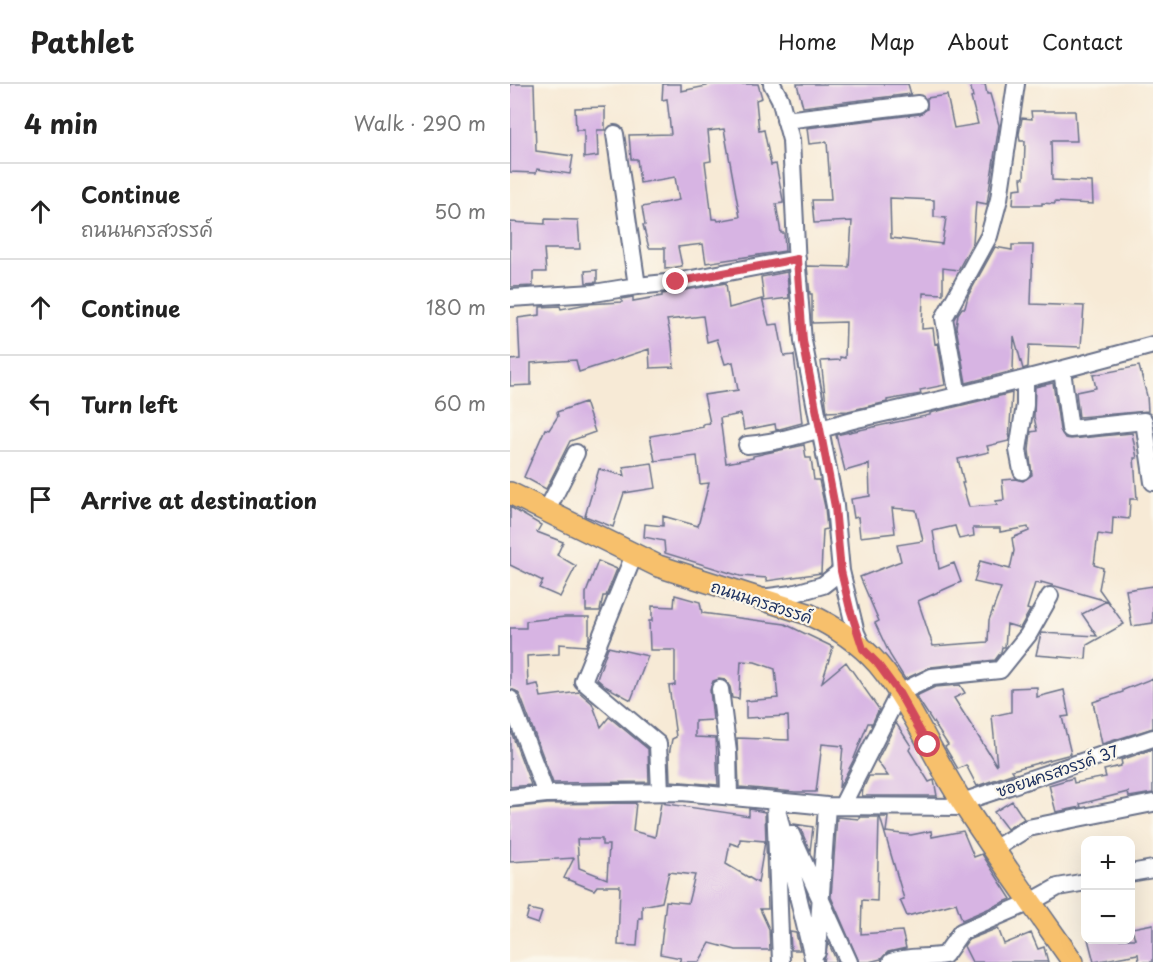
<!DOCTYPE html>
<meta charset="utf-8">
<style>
:root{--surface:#fff;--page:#f6f6f6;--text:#222;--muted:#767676;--line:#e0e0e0}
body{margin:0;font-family:"Playpen Sans","Playpen Sans Thai",sans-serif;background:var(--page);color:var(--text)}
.controls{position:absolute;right:18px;bottom:18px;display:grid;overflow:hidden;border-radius:12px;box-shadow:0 6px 24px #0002}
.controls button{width:54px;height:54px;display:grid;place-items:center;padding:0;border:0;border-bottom:2px solid var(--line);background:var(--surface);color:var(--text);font:30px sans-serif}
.stop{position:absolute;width:18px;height:18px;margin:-14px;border:4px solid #d1495b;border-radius:50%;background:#fff}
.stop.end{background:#d1495b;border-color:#fff;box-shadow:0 2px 6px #0008}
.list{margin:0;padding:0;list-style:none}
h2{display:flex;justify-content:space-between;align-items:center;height:78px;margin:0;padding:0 24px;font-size:26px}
h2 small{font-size:20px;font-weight:400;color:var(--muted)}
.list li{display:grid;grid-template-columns:39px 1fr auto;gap:18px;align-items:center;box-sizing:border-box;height:96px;padding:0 24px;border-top:2px solid var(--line)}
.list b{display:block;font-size:22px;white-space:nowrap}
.list p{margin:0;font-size:20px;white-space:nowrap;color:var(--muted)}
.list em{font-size:20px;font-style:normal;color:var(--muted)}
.icon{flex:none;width:33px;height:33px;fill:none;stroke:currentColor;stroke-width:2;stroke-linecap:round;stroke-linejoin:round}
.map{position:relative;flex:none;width:643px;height:878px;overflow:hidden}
header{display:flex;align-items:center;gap:36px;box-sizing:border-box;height:84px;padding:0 30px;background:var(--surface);border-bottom:2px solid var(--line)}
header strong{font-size:28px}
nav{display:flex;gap:33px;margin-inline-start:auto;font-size:21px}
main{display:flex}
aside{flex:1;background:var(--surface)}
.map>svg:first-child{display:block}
.building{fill:#d7b4e3;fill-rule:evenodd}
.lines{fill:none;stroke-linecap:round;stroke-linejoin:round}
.minor-casing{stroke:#687088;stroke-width:20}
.major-casing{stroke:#687088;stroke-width:24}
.minor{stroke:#fff;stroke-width:16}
.major{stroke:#f7c06c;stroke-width:21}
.route{stroke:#d1495b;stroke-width:8}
.labels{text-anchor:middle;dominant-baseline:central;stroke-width:4.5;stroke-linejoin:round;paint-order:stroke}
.street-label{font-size:16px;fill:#1b2f5e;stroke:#fbf7ec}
</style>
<header>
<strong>Pathlet</strong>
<nav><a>Home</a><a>Map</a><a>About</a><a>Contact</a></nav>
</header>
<main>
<aside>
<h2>4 min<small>Walk · 290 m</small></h2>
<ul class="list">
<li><svg class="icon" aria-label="ahead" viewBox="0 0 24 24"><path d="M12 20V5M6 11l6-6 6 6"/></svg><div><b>Continue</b><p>ถนนนครสวรรค์</p></div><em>50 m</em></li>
<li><svg class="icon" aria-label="ahead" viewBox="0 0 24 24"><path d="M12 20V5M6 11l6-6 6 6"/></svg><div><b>Continue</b></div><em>180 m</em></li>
<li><svg class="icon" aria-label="left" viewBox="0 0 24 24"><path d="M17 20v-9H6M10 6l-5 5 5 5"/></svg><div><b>Turn left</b></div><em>60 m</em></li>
<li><svg class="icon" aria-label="arrive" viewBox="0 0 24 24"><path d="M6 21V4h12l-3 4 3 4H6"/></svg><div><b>Arrive at destination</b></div></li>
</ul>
</aside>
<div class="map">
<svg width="643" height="878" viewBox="0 0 643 878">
<rect width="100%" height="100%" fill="#fbf7ec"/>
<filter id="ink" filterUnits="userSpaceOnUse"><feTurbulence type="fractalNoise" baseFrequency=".0167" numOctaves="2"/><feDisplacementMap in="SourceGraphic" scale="12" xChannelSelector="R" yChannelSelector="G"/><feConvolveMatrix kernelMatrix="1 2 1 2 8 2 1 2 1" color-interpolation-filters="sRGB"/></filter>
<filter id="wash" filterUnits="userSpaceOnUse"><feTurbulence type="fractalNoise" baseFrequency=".008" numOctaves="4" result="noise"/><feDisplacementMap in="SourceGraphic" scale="24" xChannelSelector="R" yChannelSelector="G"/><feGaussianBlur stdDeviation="1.35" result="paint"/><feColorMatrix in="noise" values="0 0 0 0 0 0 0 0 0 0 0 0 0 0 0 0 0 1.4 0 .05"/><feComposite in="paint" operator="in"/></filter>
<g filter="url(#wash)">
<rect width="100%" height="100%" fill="#f7ead6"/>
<g id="blocks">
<path class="building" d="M0,0H24L26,67L63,72L60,90L27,85L26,89L0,88Z
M153,0H171V7L197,2V0H248L252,14L246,16L249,47L254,46L261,81L266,80L273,116V119L266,120L271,149H274L275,167L196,179L193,160L168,163L172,182L155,185V164H139L133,141H135L132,123L169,116L165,93L130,99L127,75H121L119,51L161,50L157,15L152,16ZM214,45L230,133L208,137L207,135H202L199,109L195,78L201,77L198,47Z
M287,0H398L401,10L293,23Z
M460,0H475L477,10H480L489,41L477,120L466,118L463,158L448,186L433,184V210L413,209L412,245L423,244L425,260L428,259L435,301L410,306L411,310L377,316V318L338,327L317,328L311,277L330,276V273L335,274L336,238L302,239V210H300L297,182L339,183L342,137L304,139L302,116H321L317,58L299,60L297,44L410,30L417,25V14L437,11L444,44L468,40L461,14L463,13ZM380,114L424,116V133L436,134L432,160L381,154Z
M95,23V46H87L88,72L74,74V46H66L65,24Z
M521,27H565L567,57H541L542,96L582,98L583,120L545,118V120L532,119V121H503L504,105L512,104L511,94H514L515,57H510L509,50L512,34L522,35Z
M35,135L68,136L70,165H34L36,188H23V202L2,203L0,201V138L35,140Z
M502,161H523L521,220L574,222L571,263L519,261L518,283L513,285L504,252L503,287L456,299L446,243L448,230L452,224H455L458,212L485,163L502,166Z
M87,186V198L76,199L75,187Z
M277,188L279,214L254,217L251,193Z
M216,199L219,224L252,215L259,241L268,240L274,272L284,271L292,339L266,346L265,340L234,346L231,330L210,334L216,379L243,374V372L294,361L296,374H301L304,396H309L315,423L317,445L313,446L311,489L257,497V494L230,492L155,469L154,457L134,453L135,440L153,442V432L188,442L199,399L190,400L187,372L145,377L140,352L193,343V340L200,339L194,311L228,306L223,278L215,280L207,255L197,258L193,232L157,236L162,259L164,283L140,284L139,265L69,288L66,276L21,279V301L0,302V276L10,275L8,234L30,231V223L50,222L51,225L77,220L112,218V215L123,213V217L152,212V210Z
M629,282L637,312L638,327L569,333L566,308L586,304L583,291Z
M543,299L550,346L555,354L561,355L622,349L627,374H624L627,415H620L619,435L603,433L602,452L588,450L584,481L593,484L589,505L614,540L577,561L576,575L526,571L531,549L587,552L572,530L597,517L531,498V500L525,499L517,525L520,526L510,544L497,540L495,563H492L491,568L485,576L421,583L395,595L380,571L365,539L369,537L350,493L391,477L387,461L413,457L406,426L382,424L385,449L350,453L348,433L344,434L341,415L360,412L359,380L335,387L326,351L420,331V329L502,309L499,357L477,362L479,368L448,375L454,399H452L459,423L487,421L486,417L494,416L492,396L505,395L513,397L522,391L519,366L521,348L527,347L524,333L525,303ZM445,442L449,455L464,452L463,444H490V448L518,443L519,447L502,454L504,467L500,485L470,477L464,498L491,504L479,536L478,558L423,562L408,517L451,498L444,479L429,485L423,447Z
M75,318L85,348L60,357L36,405L14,393L35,345L39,346L48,332L47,328Z
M142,379L146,404L114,409L103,443L75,432L89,385L115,392L113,383Z
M0,423L31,441L27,448L53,458L47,471L66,482L50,513L29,504L33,497L0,481Z
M88,477L107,485L96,512H93L90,527H76V509Z
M643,502V539L622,542L616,506Z
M165,511L190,518L192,529L275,540L323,563L312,598L336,578L369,625L361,642V639H358L343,677L329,704L333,662L312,660L306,708H285L229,703L227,654L279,656L278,632L236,634V617L268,614L265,585L245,578L231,577L229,615L222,614L220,603L215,596L209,595L203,597L200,606L203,636L185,637V653L206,654L208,701L160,697L159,671L162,655L166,653L159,602L165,601V566H140L139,537H142V522L164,523Z
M55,533H79V554L76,562L49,560V570L17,572L18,602L28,600L31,613L69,608L82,619L91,643L99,633L138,665L139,698L43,699L10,611L6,607L0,605V544H16V537Z
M98,563L138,572L121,616L95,602L87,595Z
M643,594V644L592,660L583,618L613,608V606Z
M450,601L455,609L444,614L487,682L482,632L501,628V604L527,603V613L554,606L559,632L552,633L561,670L502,686L504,689L467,702L456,681L448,685L435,663L438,661L406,612L425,603Z
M386,639L401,662L399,666L419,698L424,696L427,712H352L353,705L359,692H378L367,677Z
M0,645L21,701L0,703Z
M643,665V709L619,713L618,708L570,720L571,723L546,728L539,701L563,694L564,699L596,693L594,686L610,682L612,680L611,676Z
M502,717L514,735L497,745L484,728Z
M126,719L123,747L145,753L151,719L239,732V725L255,728L258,825H250L259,845L260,866H226L200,859L189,878H169L171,874L150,870L156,817L178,819L185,791L159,788L152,818L132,822V834H129L127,862L108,861L110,802H87L84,806L54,794L64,774L0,778V724L37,720ZM67,755H92V761H99L97,795L69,784ZM230,755L255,757L248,799L216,780L220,759L229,762Z
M327,733L349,735V733H369L367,817L352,816L351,850L392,847L396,864L378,868L371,875L359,878H349L321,813Z
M370,733H378L376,748L401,751L421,747L422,753L453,747L464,773L472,770L501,815L452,836L446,819L397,832L390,816L394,815Z
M284,740L303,743L300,767L291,746Z
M19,825L32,828L28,840L16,836Z
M643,840V878H629L628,870L584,878L578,855H625L622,844Z
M488,844L494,860L521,849L528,865L534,863L538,878H462L454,862L458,856Z
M280,848L286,849L290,866H281Z
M318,858L327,878H314Z"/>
</g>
</g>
<g filter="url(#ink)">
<use href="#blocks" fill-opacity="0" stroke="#687088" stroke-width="1.5"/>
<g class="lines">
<defs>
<path id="minor" d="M262,0L270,15L281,56L287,183L293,257L325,422L331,487L346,549L353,564
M275,36L408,20
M105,50L127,202
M0,214L84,209L127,202L166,198L287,175
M552,286L560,345L634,337L643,398
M448,312L434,234L479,152L489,115L506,0
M237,361C274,358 311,344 347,335C447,313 545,288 643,261
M512,387L508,366L515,321V296
M37,426L66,369
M124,471L73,597L148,660L150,708
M251,514L282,510L313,501L331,487
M210,605L218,668L219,713
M0,615L36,710
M0,714L36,710L172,708L317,722L455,723
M452,718L643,654
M332,722L389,609L422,593L490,586L518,551L540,512
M281,750L339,878
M484,765L518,744L643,719
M620,789L643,785
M307,868L317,722
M271,878L265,717L304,878
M381,878C399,871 417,875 435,871L451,848L521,818L548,803L576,798"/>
<path id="major" d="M0,409L148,482L298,530C324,542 349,558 368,580C404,623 425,678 456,724C490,776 527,827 563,878"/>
</defs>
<use href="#minor" class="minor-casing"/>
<use href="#major" class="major-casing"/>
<use href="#minor" class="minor"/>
<use href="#major" class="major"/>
</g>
</g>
<g class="lines" filter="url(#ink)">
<path class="route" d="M166,198L287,175L293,257L325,423L331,487L340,525L353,565L367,579L389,609L418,661"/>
</g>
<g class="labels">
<g class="street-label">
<text transform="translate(252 517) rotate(18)">ถนนนครสวรรค์</text>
<text transform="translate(547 686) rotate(-19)">ซอยนครสวรรค์ 37</text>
</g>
</g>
</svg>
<div class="controls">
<button>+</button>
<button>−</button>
</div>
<div class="stop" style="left:418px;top:661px"></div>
<div class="stop end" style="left:166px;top:198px"></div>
</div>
</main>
